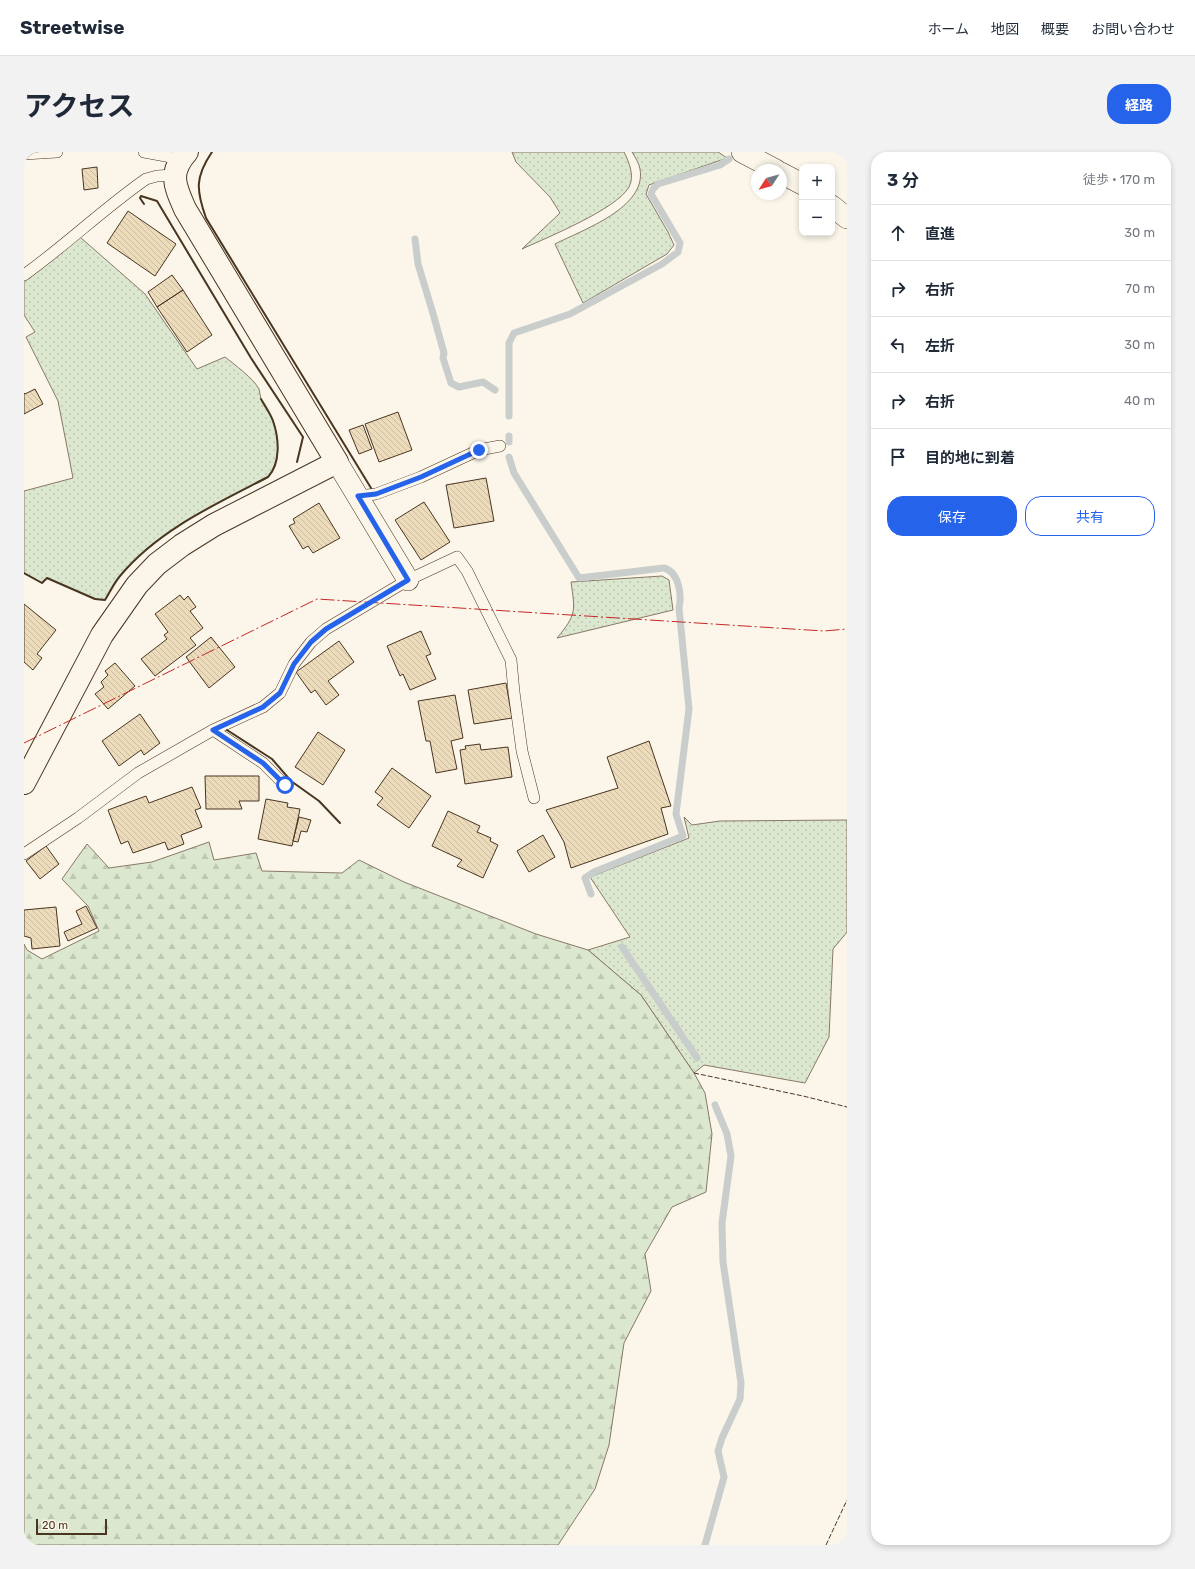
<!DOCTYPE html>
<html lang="ja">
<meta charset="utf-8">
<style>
:root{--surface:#fff;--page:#f2f2f3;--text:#1f2937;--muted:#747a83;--line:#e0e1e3;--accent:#2563eb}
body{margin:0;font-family:Rubik,"Noto Sans JP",sans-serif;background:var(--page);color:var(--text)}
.controls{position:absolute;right:12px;top:12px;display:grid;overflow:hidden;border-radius:8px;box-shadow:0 2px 6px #0003}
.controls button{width:36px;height:36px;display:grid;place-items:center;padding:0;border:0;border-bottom:1px solid var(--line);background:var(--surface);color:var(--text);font:20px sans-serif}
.compass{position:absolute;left:727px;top:12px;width:36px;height:36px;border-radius:50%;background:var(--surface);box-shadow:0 2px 6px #0003;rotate:234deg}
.scale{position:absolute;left:12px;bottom:10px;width:71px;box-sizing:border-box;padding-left:4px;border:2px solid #4a3520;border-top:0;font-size:11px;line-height:14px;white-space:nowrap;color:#4a3520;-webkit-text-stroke:3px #fbf6e9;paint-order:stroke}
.stop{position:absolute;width:12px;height:12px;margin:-9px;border:3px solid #2563eb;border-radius:50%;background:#fff}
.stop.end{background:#2563eb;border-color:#fff;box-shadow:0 1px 4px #0008}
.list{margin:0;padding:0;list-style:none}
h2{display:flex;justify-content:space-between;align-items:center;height:52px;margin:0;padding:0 16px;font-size:17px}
h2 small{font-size:13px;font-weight:400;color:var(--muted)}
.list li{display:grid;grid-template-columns:26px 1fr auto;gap:12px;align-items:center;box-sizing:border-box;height:56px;padding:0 16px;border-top:1px solid var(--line)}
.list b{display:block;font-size:15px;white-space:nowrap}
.list em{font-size:13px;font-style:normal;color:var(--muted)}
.actions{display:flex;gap:8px;padding:12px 16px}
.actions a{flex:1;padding:9px 0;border:1px solid var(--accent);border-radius:16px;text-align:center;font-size:14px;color:var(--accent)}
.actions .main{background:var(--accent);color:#fff}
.icon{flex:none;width:22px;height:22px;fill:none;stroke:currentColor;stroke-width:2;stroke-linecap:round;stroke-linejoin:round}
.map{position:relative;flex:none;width:823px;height:1393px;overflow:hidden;border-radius:16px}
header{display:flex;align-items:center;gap:24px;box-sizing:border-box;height:56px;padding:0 20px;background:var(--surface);border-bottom:1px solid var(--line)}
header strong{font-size:19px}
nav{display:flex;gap:22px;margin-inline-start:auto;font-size:14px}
.intro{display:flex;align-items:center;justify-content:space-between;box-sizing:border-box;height:96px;padding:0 24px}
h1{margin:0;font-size:28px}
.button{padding:10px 18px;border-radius:16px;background:var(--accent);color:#fff;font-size:14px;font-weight:700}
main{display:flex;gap:24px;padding:0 24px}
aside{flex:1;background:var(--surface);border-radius:16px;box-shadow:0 2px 6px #0003}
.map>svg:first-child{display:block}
.grass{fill:url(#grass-dots);stroke:#887966}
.forest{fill:url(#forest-firs);stroke:#887966}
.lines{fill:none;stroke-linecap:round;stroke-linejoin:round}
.stream{stroke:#c9cecd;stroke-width:7}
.building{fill:url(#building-back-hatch);stroke:#4a3520}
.service-casing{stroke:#4a3520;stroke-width:12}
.minor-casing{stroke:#4a3520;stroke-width:22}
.tertiary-casing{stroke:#4a3520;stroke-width:24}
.service{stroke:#fbf6e9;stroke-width:11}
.minor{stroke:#fbf6e9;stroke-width:21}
.tertiary{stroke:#fbf6e9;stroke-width:22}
.fence{stroke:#4a3520;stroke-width:1;stroke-dasharray:5 2;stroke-linecap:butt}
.wall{stroke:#4a3520;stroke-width:2}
.power{stroke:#c62828;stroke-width:1;stroke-dasharray:14 3 2 3;stroke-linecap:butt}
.route{stroke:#2563eb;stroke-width:5}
</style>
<header>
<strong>Streetwise</strong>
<nav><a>ホーム</a><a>地図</a><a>概要</a><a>お問い合わせ</a></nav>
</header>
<div class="intro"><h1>アクセス</h1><a class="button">経路</a></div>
<main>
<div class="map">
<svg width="823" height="1393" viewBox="0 0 823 1393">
<defs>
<pattern id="grass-dots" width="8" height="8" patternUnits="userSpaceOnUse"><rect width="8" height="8" fill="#dce7d0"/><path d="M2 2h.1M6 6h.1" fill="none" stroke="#bec7b2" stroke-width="1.8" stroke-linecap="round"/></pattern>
<pattern id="forest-firs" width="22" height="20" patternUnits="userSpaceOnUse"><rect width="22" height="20" fill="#dce7d0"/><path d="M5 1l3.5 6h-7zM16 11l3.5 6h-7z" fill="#bec7b2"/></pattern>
<pattern id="building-back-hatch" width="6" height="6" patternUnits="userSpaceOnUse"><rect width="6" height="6" fill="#ecdcbc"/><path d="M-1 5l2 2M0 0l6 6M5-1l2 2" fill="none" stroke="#ccbda1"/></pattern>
</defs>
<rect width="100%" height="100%" fill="#fbf6e9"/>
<path class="grass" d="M488,0H600C605,10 611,24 605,35C593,57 522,86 498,97L536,61L526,45L492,10Z
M608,0H694L703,6L625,33L622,42L644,80L650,93L643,102L559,151L531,92C558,78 623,56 616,17C615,11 611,5 608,0Z
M56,85L121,142L173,217L201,205C211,213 229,226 235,237C236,240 236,244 237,247C239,254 246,261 249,268C255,286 257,311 244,325C192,352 134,378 96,424C90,431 86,440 81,448L71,447L23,426L18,431L0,421V339L49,326L34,249L2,185L11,180L0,163V128Z
M638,424L645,428L649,458L533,486C553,462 551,459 547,430Z
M660,665L668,673L696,669L823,668V780L809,797L805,885L781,931L680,913L670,921L617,843L564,798L606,785L566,725L665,686Z"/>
<path class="forest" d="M185,690L190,708L232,701L238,719L318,721L335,708L380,730L512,782L564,798L617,843L670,921L681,941L688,982L682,1040L648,1055L621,1102L627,1139L600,1191L585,1293L571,1337L534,1393H0V792L3,798L18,807L75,779L64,754L38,727L63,692L85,716L128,710Z"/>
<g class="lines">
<path class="stream" d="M391,87L394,112L408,158L420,201L419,206L427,231L435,235L459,230L471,238
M485,264V191L490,181L546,162L638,112L654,100L656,91L627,42L629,37L634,32L696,13L705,7
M485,290V284
M485,305L490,321L555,426L640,416C655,420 658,443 655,456L665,557L652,662L659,684L570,720L561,726L567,742
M598,795L673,906
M681,1393L700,1325L694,1299L698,1286L716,1247L717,1231L699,1110L698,1071L707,1004L703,982L691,953"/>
</g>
<path class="building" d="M73,15L74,36L60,38L58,17Z
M104,59L152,92L131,124L83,91Z
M148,123L159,138L133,155L124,140Z
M159,138L188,183L163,200L133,155Z
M11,237L19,252L0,262V241L1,242Z
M374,260L388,298L355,310L341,272Z
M339,273L348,297L335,302L325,278Z
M462,326L470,369L430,376L422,333Z
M400,350L426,390L397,408L371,368Z
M295,351L316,386L289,401L284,394L279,397L265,374L271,371L269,367Z
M156,443L160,448L164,444L172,455L166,459L179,476L166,486L172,493L131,524L117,507L143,487L140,483L144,480L131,462Z
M0,452L32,478L13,502L18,506L9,518L0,510Z
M397,479L407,502L402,504L412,527L386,538L379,522L376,524L363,494Z
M187,485L211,515L185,536L162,505Z
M315,489L330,510L304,529L315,543L302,553L291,538L287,541L272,520Z
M91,511L111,534L84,557L71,542L80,535L77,530L84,523L81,519Z
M482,531L488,566L450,572L444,538Z
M431,543L439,586L427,589L433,617L412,621L406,589H402L394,549Z
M116,562L136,591L120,603L117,598L95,614L78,589Z
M294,580L321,598L299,633L271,615Z
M625,589L647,654L637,656L644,682L547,716L540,690L522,658L594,636L583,605Z
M456,592L457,598L484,595L488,625L441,632L436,598L442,597L441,594Z
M368,616L407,644L385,676L353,653L359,646L351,640Z
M181,624H235V649H215L218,657H182Z
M168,635L177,656L171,658L178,675L157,683L160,692L144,698L141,690L109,701L104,689L97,692L84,658L122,644L125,651Z
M242,647L264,651L263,655L276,657L268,694L234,687Z
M424,659L456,674L453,680L467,686L466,689L474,693L459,726L433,714L438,708L408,694Z
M275,665L287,668L283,680L277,679L274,690L269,689Z
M519,683L531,705L505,720L493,699Z
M22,694L35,712L16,727L2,709Z
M62,754L73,776L44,789L40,780L58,772L52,759Z
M32,755L36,794L8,797L7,786L0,784V758Z"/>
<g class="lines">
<defs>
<path id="service" d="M120,0L142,4L155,8
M0,2L33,0
M0,123C42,93 79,57 122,27L133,24L150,23
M334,344L352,342L397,325L455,298L476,294
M189,578L239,611L261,633
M0,702L54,666L114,621L189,578L239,555L256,541L270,512L287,490L302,477L384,428L433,405L443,419L487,508L490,540L498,599L510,646"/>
<path id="minor" d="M718,0L752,18
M757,21L778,32
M808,54L823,66
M313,310L384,428"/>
<path id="tertiary" d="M0,631L78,483L113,433L133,412L158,393L190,373L313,310L161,57C151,34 144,21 163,0"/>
</defs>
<use href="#service" class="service-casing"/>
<use href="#minor" class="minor-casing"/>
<use href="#tertiary" class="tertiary-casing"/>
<use href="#service" class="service"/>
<use href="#minor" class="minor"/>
<use href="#tertiary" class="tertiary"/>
<path class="fence" d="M670,921L779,944L823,955
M802,1393L823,1348"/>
<path class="wall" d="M188,0C171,25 172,38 182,66L347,336
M120,52L116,46L117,44L133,49L227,206L279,285L273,310
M0,421L18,431L23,426L71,447L81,448C86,440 90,431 96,424C134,378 192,352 244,325C257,311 255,286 249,269C246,261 241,254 237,247
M203,578L248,607L267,629L295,649L316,671"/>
<path class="power" d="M0,591L293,447L800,479L823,477"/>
</g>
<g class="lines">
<path class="route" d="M261,633L239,611L189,578L239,555L256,541L270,512L287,490L302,477L384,428L334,344L352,342L397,325L455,298"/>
</g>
</svg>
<div class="controls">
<button>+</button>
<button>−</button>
</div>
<svg class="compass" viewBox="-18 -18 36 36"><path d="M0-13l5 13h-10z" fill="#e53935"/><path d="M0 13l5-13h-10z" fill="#747a83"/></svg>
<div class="scale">20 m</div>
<div class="stop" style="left:261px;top:633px"></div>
<div class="stop end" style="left:455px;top:298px"></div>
</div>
<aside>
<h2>3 分<small>徒歩 · 170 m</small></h2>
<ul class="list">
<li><svg class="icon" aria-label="ahead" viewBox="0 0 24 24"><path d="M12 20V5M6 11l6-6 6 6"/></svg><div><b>直進</b></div><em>30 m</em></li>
<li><svg class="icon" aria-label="right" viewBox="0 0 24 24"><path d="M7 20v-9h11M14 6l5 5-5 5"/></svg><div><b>右折</b></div><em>70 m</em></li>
<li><svg class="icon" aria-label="left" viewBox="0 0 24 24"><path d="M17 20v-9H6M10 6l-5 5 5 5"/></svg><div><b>左折</b></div><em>30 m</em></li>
<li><svg class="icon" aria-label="right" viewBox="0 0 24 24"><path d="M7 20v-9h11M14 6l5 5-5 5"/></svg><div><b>右折</b></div><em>40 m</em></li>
<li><svg class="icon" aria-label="arrive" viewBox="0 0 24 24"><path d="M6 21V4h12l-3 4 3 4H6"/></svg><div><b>目的地に到着</b></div></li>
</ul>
<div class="actions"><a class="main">保存</a><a>共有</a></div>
</aside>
</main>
